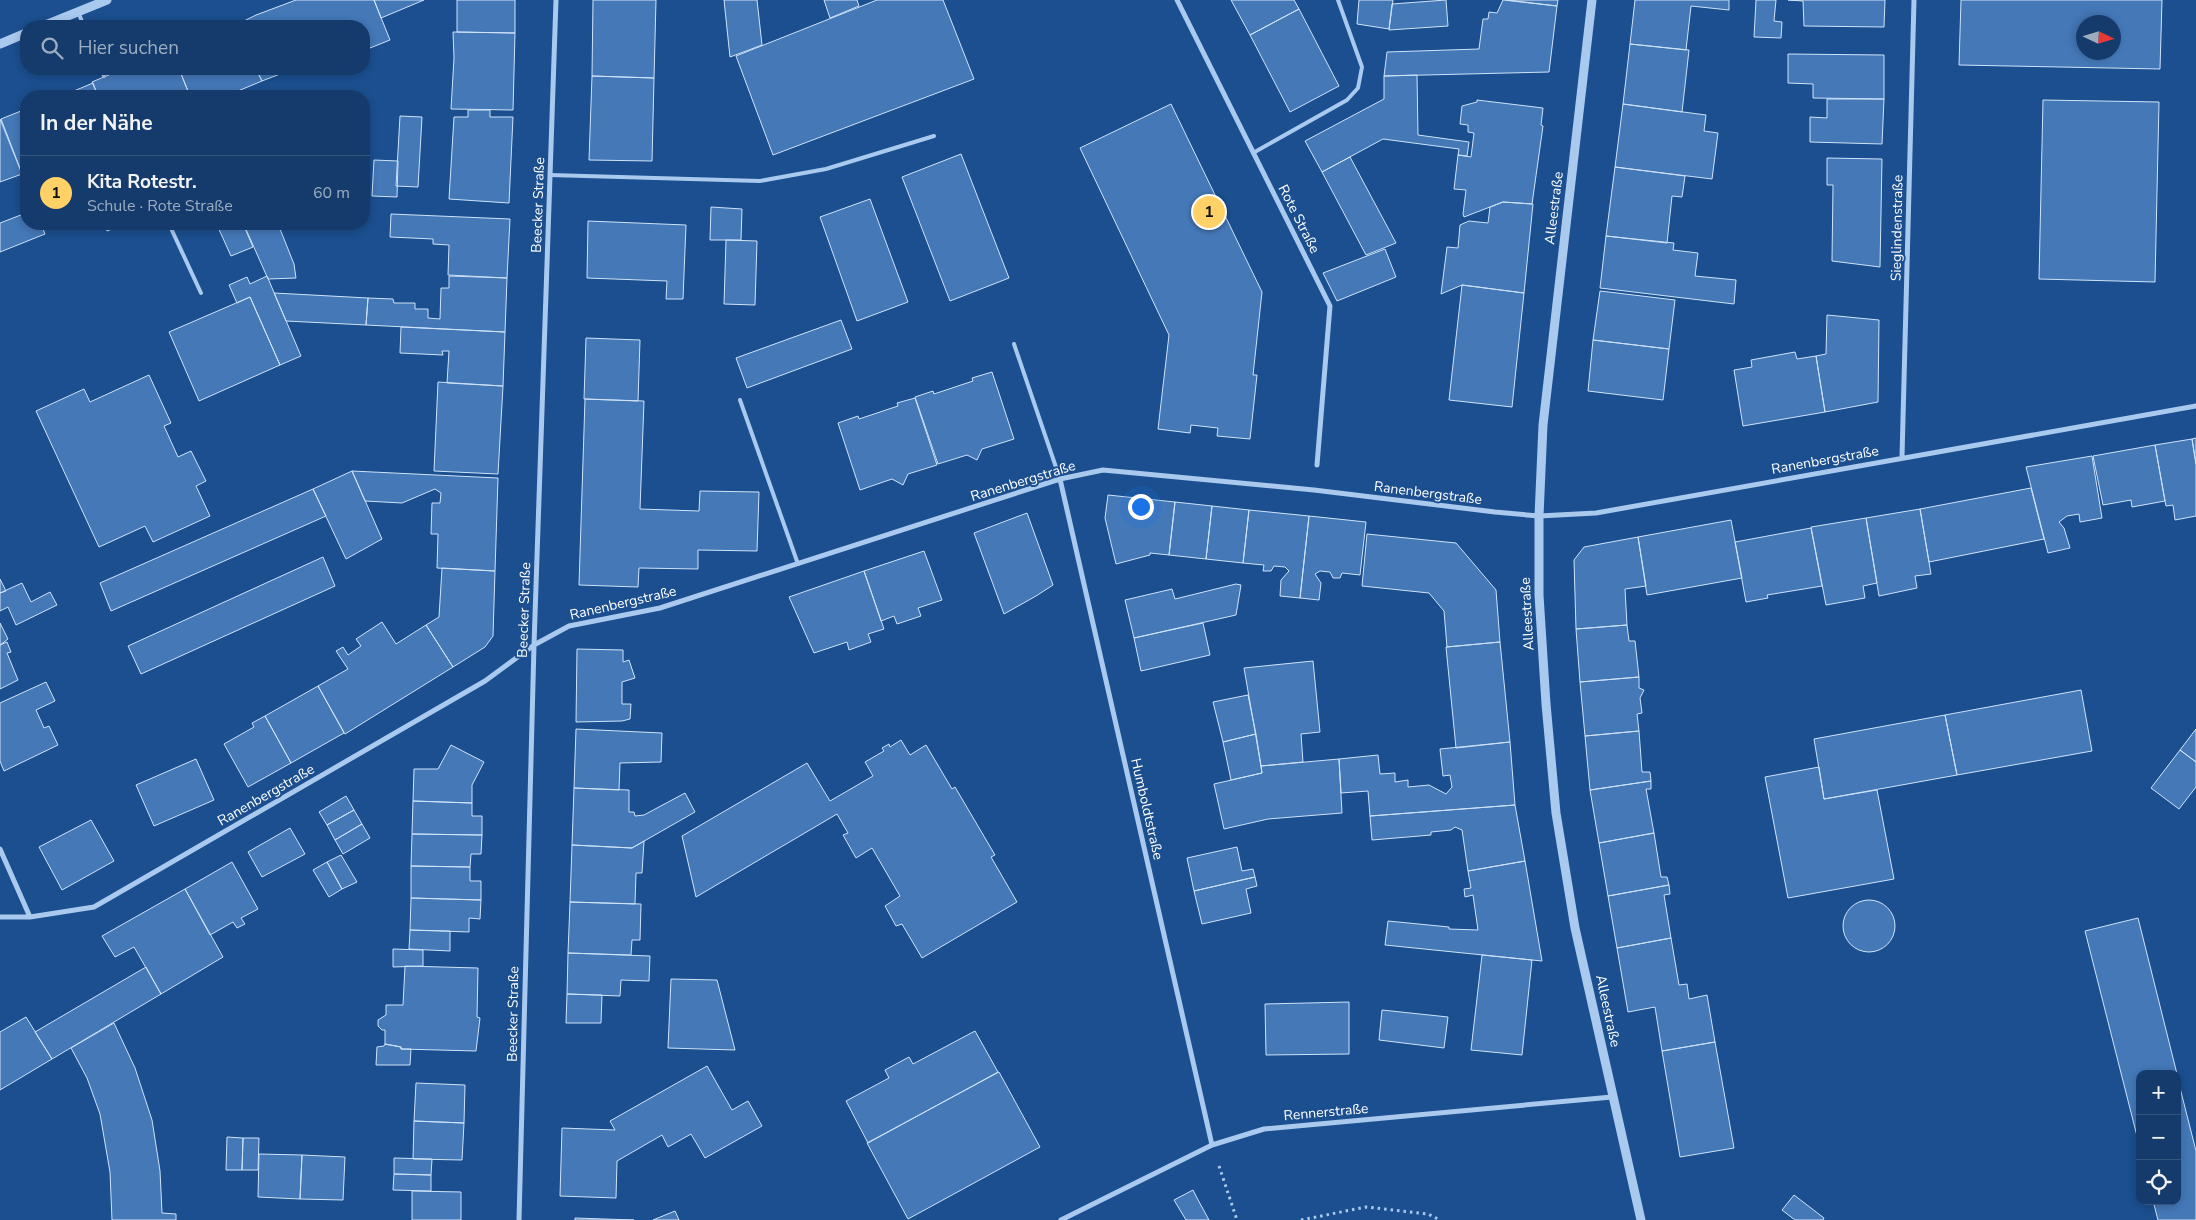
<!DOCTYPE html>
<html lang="de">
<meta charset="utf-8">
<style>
:root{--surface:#143b6b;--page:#214673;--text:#f1f3f6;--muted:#9dadc1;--line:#33557e;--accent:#ffd166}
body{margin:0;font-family:"Nunito Sans",sans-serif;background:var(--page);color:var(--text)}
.controls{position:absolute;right:15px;bottom:15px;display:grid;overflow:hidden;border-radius:10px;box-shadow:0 2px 8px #0003}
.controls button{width:45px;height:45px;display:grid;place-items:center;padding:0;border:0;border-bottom:1px solid var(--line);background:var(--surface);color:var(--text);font:25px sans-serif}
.compass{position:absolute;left:2076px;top:15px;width:45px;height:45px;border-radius:50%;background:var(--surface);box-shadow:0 2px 8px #0003;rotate:94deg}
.you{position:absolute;left:1140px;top:506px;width:18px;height:18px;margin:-12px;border:4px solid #fff;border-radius:50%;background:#1a73e8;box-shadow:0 0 0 8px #1a73e833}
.badge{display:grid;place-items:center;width:32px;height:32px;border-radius:50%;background:var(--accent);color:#111;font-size:16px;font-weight:700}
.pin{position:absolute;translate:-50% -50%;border:2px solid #fff;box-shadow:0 1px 5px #0006}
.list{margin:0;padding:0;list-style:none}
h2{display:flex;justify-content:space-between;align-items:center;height:65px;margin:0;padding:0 20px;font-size:21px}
h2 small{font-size:16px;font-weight:400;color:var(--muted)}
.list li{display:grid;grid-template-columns:32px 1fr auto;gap:15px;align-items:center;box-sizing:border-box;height:75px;padding:0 20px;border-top:1px solid var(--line)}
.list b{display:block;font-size:19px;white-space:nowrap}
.list p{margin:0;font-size:16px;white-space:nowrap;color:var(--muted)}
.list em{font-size:16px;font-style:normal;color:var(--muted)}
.icon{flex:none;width:28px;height:28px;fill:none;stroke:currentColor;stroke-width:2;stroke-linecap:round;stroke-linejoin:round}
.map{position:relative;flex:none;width:2196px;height:1220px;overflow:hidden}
.search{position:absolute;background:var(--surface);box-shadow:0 2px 8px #0003;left:20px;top:20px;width:350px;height:55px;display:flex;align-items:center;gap:12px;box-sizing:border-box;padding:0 18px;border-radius:20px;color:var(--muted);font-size:19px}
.panel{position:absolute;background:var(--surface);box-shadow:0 2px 8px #0003;left:20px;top:90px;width:350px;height:140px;border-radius:20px}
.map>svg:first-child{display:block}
.building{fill:#4478b7;stroke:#cfe3fa;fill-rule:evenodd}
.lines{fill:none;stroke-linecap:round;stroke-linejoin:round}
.path{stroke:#a9c9ee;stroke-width:3;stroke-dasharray:2.5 4;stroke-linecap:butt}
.service{stroke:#a9c9ee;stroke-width:4}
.minor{stroke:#a9c9ee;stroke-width:5}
.tertiary{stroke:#a9c9ee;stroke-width:9}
.labels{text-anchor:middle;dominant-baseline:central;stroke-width:4;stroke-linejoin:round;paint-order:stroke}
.street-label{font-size:14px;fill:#fff;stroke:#1b4f8f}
</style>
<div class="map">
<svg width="2196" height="1220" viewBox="0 0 2196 1220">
<rect width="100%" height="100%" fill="#1b4f8f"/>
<path class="building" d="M296,0H374L390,40L370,48L367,39L364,40V26H239L238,24L256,15Z
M374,0H424L381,18Z
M457,0H515V33L457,32Z
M593,0H656L654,78L592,76Z
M724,0H757L762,45L730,57Z
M824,0H857L859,6L830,18Z
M877,0H943L974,79L773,155L736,56Z
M1231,0H1294L1299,9L1250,35Z
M1359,0H1393L1389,29L1357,24Z
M1446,0L1448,26L1389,30L1392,4Z
M1503,0L1557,6L1549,72L1384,76L1387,52L1479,49L1483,19H1488L1489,12L1497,13Z
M1507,0H1558L1557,6Z
M1635,0H1729V10L1691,6L1686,50L1630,44Z
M1756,0H1776L1774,21L1782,22L1781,38L1754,37Z
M1788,0H1885L1884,27L1804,26L1803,1Z
M1961,0H2162L2160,69L1959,65ZM2084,22H2114V52H2084Z
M1299,9L1339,86L1290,112L1250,35Z
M237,22L239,26H215L222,23L228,25Z
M453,32L515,33L513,110L451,109L454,58Z
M1630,44L1689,50L1682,112L1623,104Z
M1788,54L1884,55V99L1813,98V84L1788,83Z
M123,69H179L190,96H98L92,82Z
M179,69H256L262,81L226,96H190Z
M256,69H293L262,81Z
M1417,75L1418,135L1469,142L1467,156L1458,155L1459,149L1383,139L1322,172L1305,141L1384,99V76Z
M592,76L654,78L652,161L589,160Z
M93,83L98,96H58L69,93Z
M1827,99H1884L1882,144L1810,142V117L1827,118Z
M1477,100L1543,108L1541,125L1543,126L1532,204L1503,202L1464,217L1463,214L1466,190L1454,189L1458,155L1471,157L1474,133L1468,132V125L1460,124L1462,106L1477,102Z
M2043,100L2159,102L2155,282L2039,279Z
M1171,104L1262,292L1253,375H1257L1250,439L1217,436L1218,428L1191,425L1190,433L1158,429L1169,335L1080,148Z
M1623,104L1706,115L1704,131L1718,133L1712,179L1615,167Z
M26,109V175L23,176L1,119Z
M468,110H490V117H513L509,203L449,199L454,117H468Z
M400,116L422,117L418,187L396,186Z
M0,119L22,174L0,182Z
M961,154L1009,278L950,301L902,177Z
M1350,157L1396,243L1366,255L1322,172Z
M1827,158L1882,159L1880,267L1832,261L1833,185H1827Z
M374,160L398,161L397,197L372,196Z
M1615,167L1685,176L1682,197L1672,196L1667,243L1606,236Z
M870,199L908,302L857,321L820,217Z
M1503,202L1533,204L1524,293L1462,285L1441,294L1447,247L1458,248L1460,225L1469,221L1488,223L1490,207Z
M711,207L742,209L741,240H710Z
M26,213V224H41L45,234L0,252V223Z
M391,214L510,219L507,278L448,275L449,245L433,244V239L390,237Z
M588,221L686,225L683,299H666L667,281L587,278Z
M104,224H125L107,231Z
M220,224H243L253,247L231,256L217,225Z
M264,224H278L294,264L296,278L268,279L245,227Z
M1606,236L1674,243L1673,250L1698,253L1695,276L1736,280L1734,304L1600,288Z
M726,240L757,241L755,305L724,304Z
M1385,249L1396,277L1337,301L1323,273Z
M267,276L301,356L280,365L250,297L237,303L229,285L247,277L250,284Z
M449,276L507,278L505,332L366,325L368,298L393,299L394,303H415V309H428V318L440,319L441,288H449Z
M1462,285L1524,293L1512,407L1449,400Z
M1600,291L1675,300L1669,349L1593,340Z
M274,293L368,298L366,325L286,321Z
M250,297L280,365L199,401L169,332Z
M1827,315L1879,320L1878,402L1825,412L1816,356L1826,354Z
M841,320L852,349L747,388L736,358Z
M401,327L505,332L503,386L447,383L449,351H442L443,355L400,353Z
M586,338L640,340L638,401L584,399Z
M1593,340L1669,349L1663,400L1588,391Z
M1795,352L1797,359L1816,356L1825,412L1743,426L1734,370L1752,367L1751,360Z
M992,372L1014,439L982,449L977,460L967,455L938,464L915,397L933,391L934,394L973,381L972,378Z
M149,375L171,423L164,426L178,457L191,451L206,481L196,486L210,516L153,542L145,526L99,547L36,411L84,389L90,402Z
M438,382L503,386L498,474L434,471Z
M915,398L937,465L908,474L903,485L892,479L860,490L838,423L858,416L859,419L898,406L897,403Z
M585,399L644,401L640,509L699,511L700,491L759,492L757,551L698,550V569L639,568L638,587L579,585Z
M2196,438V464L2192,439Z
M2192,439L2196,464V516L2175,520L2173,505L2166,506L2165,501L2155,445Z
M2155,445L2165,501L2132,507L2131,500L2103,505L2093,456Z
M2092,456L2102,518L2080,522L2079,514L2067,516L2059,522L2064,528L2070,548L2048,553L2026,467Z
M352,471L498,478L495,571L437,568L438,534H431L432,503H440L441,493L435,489L402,503L365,501Z
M352,471L382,539L346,559L313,489Z
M2031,488L2044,539L1929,562L1920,509Z
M313,489L326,516L111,611L100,583Z
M1108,495L1175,502L1169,555L1150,553V555L1116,564L1105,518Z
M1175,502L1212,506L1206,559L1169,555Z
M1212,506L1249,510L1243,563L1206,559Z
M1920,509L1931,574L1915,576L1917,588L1879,596L1866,518Z
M1249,510L1309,516L1300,598L1280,596L1281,580L1289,571L1285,567L1274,566L1271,571H1263L1264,565L1243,563Z
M1027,513L1053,585L1036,596L1004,614L974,533Z
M1309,516L1366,522L1360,575L1342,573L1340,578H1333L1330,572L1320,571L1315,574L1321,583L1319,600L1300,598Z
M1866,518L1877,583L1863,586L1865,598L1826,605L1811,527Z
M1731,520L1742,578L1647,595L1638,537Z
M1811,528L1822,586L1767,595L1768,598L1746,602L1735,542Z
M1367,534L1456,543L1496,590L1500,642L1447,647L1444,611L1429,593L1362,586Z
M1638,537L1646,586L1625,589L1627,625L1576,629L1574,560L1584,547Z
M924,551L942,600L918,608L921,616L897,624L894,616L881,621L864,571Z
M323,557L335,586L141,674L128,646Z
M442,568L495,571L493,636L485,647L453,667L426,625L439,617Z
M864,571L884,629L868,634L871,642L849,650L847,642L814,653L789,597Z
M0,579L6,591L0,593Z
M22,583L31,602L50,592L57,605L16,625L8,607L0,611V593Z
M1236,584L1241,585L1236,615L1134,638L1125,600L1172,589L1175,599Z
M382,622L396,644L426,625L453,667L345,734L318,686L348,669L336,651L343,647L348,655L361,646L356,639Z
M0,623L8,639L0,645Z
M1203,623L1210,655L1141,671L1134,638Z
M1627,625L1629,641H1635L1639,677L1580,682L1576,629Z
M7,642L11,652L7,653L18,680L0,689V645Z
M1500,642L1510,742L1456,748L1446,647Z
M577,649L623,650V662L629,660L635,678L622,682V704H631L630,719L622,721L576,722Z
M1313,661L1320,732L1301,734L1303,762L1261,766L1244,668Z
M1639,677V688L1644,690L1640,698L1642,713L1637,714L1639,731L1585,736L1580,682Z
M46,682L55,701L36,710L44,728L49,726L58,745L4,771L0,761V703Z
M318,686L344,733L291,763L265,716Z
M2081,690L2092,751L1957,775L1945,715Z
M1248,695L1256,734L1223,742L1213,702Z
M1945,715L1957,775L1824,799L1814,739Z
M265,716L291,763L248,787L224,744L254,727L252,723Z
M576,729L662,733L661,762L620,763L619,790L574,788Z
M2196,729V762L2180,750Z
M1639,731L1642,772H1650L1651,781L1590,790L1585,736Z
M1256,734L1262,773L1231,780L1223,742Z
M901,740L910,755L926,745L952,789L955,787L995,855L991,857L1017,902L922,958L902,924L896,926L885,906L900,896L872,848L856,858L843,835L848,833L837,814L696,897L682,836L807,763L830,801L873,776L865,762L884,751L882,748L889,744L890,747Z
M1510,742L1515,805L1370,816L1368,791L1341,793L1339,759L1378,755L1380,774L1395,773V782L1408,780V787L1429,785L1446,794L1452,787L1450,775L1443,776L1440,749Z
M451,745L484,762L472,785V803L413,801L414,769H438Z
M2180,750L2196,762V787L2179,809L2151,788Z
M196,759L214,800L154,826L136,785Z
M1339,759L1342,813L1268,819L1224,829L1214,784L1262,773L1261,766Z
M1819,767L1824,799L1877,790L1894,879L1788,898L1765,777Z
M1651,781V789H1646L1654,833L1599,843L1590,790Z
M574,788L629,790V812H634L635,816L644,815L685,793L695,812L632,848L572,845Z
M346,796L354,810L327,825L319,812Z
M413,801L472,803V816H482V835L412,834Z
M1515,805L1525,861L1468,871L1462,830L1455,827L1451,830L1431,832V835L1372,840L1370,816Z
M354,810L362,824L335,840L327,825Z
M91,820L114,861L62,890L39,847Z
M362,824L370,838L343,854L335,840Z
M290,828L305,854L262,877L248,852Z
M1654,833L1661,877H1667L1669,885L1608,896L1599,843Z
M412,834L482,835L481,854H471L470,867L411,866Z
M644,841L642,873H636L635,904L570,902L572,845L632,848Z
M1237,847L1242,871L1253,869L1255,877L1194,891L1187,858Z
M341,855L357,882L342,889L327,862Z
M1525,861L1542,961L1385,945L1388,921L1449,927V929L1478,930L1473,895L1465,897L1464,889L1471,888L1468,871Z
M232,862L258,909L241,918L245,924L237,928L233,922L210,935L185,889Z
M327,862L342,889L329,897L313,870Z
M411,866L470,867V881H481V900L411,898Z
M1255,877L1257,886L1246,889L1251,913L1202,924L1194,891Z
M1669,885L1670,894L1664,895L1671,938L1617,948L1608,896Z
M185,889L223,957L161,994L134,947L115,957L102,936Z
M411,898L481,900L480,919L469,918V932L410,930Z
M1843 926a26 26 0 1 1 52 0a26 26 0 1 1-52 0Z
M570,902L641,904L640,940H632L631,955L568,953Z
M2138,918L2177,1074H2140V1148L2085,931Z
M410,930L450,931V951L409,949Z
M1671,938L1679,985L1687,984L1689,999L1707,995L1715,1042L1662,1051L1655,1007L1628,1012L1617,948Z
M393,949L423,950V966L393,967Z
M568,953L650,956L649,981L621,980L620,996L567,994Z
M1482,955L1532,960L1522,1055L1471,1050Z
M405,966L478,968L477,1017L480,1018L476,1051L401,1049V1047L385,1044V1030H382L378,1026V1020L386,1015V1005H403Z
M146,967L161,994L52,1059L35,1032Z
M671,979L717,980L735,1050L668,1048Z
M567,994L602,995L601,1023H566Z
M1349,1002V1054L1266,1055L1265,1004Z
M1382,1010L1448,1017L1444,1048L1379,1040Z
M26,1017L52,1059L0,1090V1032Z
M114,1023L135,1068L152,1120L160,1171L162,1213L176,1214V1220H112L110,1172L100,1114L87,1078L71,1048Z
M975,1031L998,1072L868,1143L846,1101L889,1078L885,1070L909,1057L913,1064Z
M1715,1042L1734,1148L1680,1157L1662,1051Z
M385,1044L401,1047V1049H411L410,1065H376L377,1047L384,1046Z
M707,1066L732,1110L748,1101L762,1126L705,1158L691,1134L668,1147L662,1135L617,1161L616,1198L560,1196L562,1128L615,1130L610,1121Z
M999,1072L1040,1147L908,1219L867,1143Z
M2177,1076L2196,1151V1220H2158L2153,1201H2177Z
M416,1083L465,1085L464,1123L414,1121Z
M414,1121L464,1123L462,1160L413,1159Z
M227,1137L243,1138L242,1170H226Z
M243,1138H259L258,1170H242Z
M259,1154L302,1155L300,1199L258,1197Z
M302,1155L345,1157L343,1200L300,1199Z
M394,1158L432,1159L431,1175L394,1174Z
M394,1174L431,1175V1191L393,1190Z
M1193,1190L1197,1198L1209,1220H1186L1174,1200Z
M412,1191L461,1192V1220H412Z
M1794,1195L1824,1218L1823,1220H1795L1782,1210Z
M675,1211L679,1220H653Z
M575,1218L634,1220H575Z"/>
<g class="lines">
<path class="path" d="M1219,1166L1237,1220
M1301,1220L1366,1207L1428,1214L1440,1220"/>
<path class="service" d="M78,12L84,26
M101,69L104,76
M1253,153L1347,100L1358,88L1362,67L1338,0
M550,175L760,181L826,169L934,136
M169,224L201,293
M1014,344L1060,479
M740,400L798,564"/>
<path class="minor" d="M1177,0L1330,306L1317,465
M1902,457L1914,0
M1060,479L1212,1145
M0,849L30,917
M0,917H30L94,907L485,681L534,645L569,626L660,608L1060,479L1103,470L1314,490L1495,512L1539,516L1596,513L2196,406
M519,1220L534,645L556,0
M1061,1220L1212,1145L1264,1129L1612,1097"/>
<path class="tertiary" d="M1592,0L1543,425L1539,516V595L1546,704L1556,813L1575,928L1641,1220
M43,26L107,0
M0,44L26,33"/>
</g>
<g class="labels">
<g class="street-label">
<text transform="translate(538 205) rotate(-88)">Beecker Straße</text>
<text transform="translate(1554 208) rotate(-83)">Alleestraße</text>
<text transform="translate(1299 219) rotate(63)">Rote Straße</text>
<text transform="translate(1897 228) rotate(-89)">Sieglindenstraße</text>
<text transform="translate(1825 460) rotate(-10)">Ranenbergstraße</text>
<text transform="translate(1023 481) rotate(-17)">Ranenbergstraße</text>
<text transform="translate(1428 493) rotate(7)">Ranenbergstraße</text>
<text transform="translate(623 603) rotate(-13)">Ranenbergstraße</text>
<text transform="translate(524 610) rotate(-88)">Beecker Straße</text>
<text transform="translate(1527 614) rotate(-93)">Alleestraße</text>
<text transform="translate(266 795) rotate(-30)">Ranenbergstraße</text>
<text transform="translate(1147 809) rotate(77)">Humboldtstraße</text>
<text transform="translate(1608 1011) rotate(78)">Alleestraße</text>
<text transform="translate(513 1014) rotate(-89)">Beecker Straße</text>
<text transform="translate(1326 1112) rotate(-5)">Rennerstraße</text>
</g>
</g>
</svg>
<div class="controls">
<button>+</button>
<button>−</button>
<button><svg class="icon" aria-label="locate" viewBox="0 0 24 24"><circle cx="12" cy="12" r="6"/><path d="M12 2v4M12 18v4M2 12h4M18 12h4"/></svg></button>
</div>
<svg class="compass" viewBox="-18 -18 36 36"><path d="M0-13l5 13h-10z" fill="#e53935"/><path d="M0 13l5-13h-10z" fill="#9dadc1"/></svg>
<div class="you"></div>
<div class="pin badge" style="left:1209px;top:212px">1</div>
<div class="search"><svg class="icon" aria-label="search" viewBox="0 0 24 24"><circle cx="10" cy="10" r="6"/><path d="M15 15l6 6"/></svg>Hier suchen</div>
<section class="panel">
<h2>In der Nähe<small></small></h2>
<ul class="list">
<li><span class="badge">1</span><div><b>Kita Rotestr.</b><p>Schule · Rote Straße</p></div><em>60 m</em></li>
</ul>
</section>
</div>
